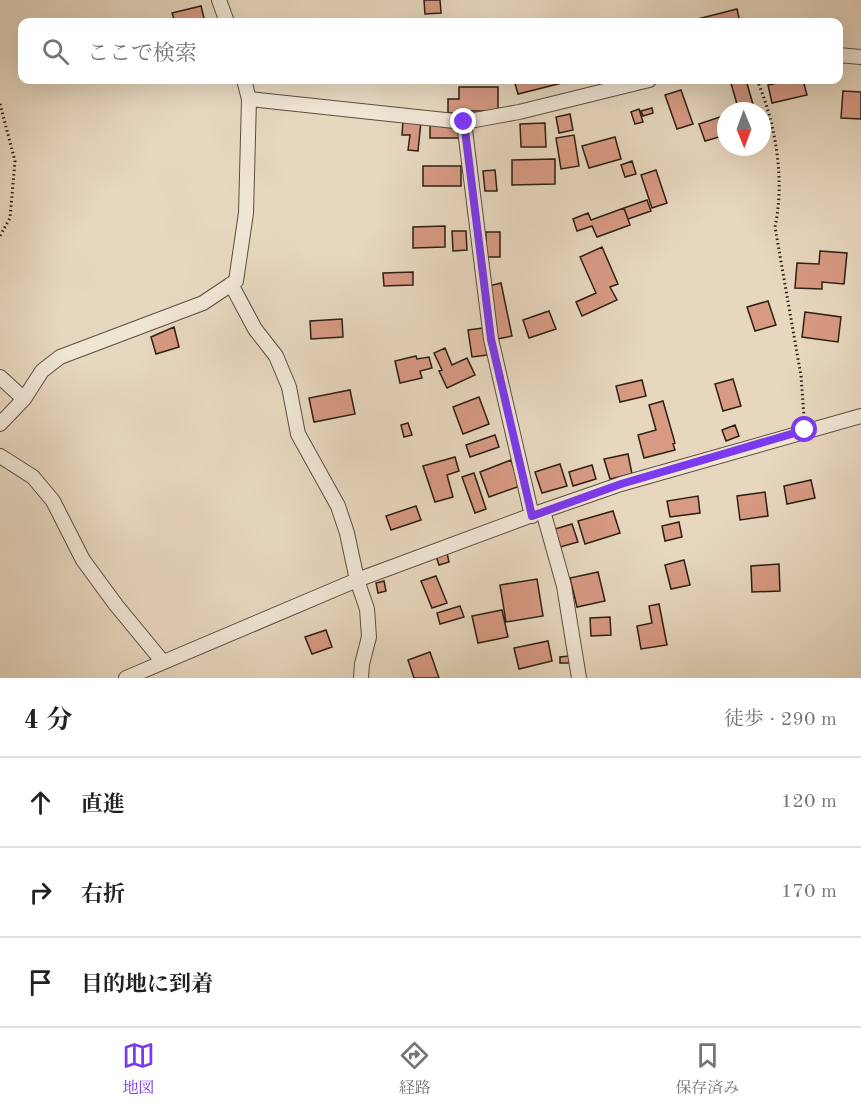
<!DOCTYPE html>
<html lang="ja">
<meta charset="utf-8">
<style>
:root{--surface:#fff;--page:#f6f6f6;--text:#202124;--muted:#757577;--line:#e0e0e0;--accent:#7c3aed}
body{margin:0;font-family:"Old Standard TT","Noto Serif JP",serif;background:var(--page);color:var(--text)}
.compass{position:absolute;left:717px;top:102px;width:54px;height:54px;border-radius:50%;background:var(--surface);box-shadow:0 6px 24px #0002;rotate:179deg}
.stop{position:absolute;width:18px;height:18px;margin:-14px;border:4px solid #7c3aed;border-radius:50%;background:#fff}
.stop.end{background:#7c3aed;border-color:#fff;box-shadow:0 2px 6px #0008}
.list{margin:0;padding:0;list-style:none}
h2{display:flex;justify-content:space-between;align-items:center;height:78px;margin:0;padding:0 24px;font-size:26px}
h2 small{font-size:20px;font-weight:400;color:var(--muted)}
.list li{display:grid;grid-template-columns:39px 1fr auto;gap:18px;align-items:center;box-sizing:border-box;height:90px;padding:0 24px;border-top:2px solid var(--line)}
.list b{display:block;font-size:22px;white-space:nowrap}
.list em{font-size:20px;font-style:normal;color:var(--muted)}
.icon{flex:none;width:33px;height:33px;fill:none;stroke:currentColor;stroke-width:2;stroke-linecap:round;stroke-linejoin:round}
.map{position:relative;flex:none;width:861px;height:678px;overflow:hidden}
.search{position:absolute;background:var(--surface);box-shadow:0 6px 24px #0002;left:18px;right:18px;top:18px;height:66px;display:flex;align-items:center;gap:15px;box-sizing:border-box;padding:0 21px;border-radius:12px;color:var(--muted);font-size:22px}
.sheet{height:348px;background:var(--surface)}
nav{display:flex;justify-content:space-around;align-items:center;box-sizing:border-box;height:84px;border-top:2px solid var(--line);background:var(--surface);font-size:16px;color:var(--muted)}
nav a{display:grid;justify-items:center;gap:3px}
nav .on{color:var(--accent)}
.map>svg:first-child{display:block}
.building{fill:#d79a83;stroke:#2d1f13;stroke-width:1.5}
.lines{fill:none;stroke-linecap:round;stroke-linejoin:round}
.minor-casing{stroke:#5c4d3e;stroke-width:16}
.path{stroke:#2d1f13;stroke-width:3;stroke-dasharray:1.5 3;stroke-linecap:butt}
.minor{stroke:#efe5d5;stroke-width:14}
.route{stroke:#7c3aed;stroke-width:8}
</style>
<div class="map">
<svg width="861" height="678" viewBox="0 0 861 678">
<rect width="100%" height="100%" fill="#e7d7bf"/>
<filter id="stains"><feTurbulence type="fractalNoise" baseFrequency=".00333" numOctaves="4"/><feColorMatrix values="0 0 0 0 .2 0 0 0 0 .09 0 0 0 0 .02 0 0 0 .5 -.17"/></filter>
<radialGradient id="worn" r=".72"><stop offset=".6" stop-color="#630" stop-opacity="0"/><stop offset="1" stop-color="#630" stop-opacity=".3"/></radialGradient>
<path class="building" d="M424,0H440L441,13L425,14Z
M201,6L205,22H175L172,13Z
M737,9L740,22H686Z
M514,80H574L518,94Z
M730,80H746L754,108L739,111Z
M793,80H803L807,95L772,103L768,85Z
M459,87H498V111H459V113H448V99H459Z
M681,90L693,124L677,129L665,95Z
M843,91L861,92V119L841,118Z
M652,108L653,113L643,116L641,111Z
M639,109L643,122L635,124L631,112Z
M570,114L573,130L559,133L556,117Z
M726,115V135L705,141L699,124Z
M403,120L421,121L418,151L408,150L410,135H402Z
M545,123L546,147H521L520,124Z
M462,124V138H430V125Z
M574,135L579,166L561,169L556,138Z
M615,137L621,159L589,168L582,146Z
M555,159V184L512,185V160Z
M632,161L636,174L625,177L621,165Z
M423,166H461V186H423Z
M495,170L497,191H485L483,171Z
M656,170L667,203L652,208L641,175Z
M647,200L651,211L628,219L624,208Z
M624,208L630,225L597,237L592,226L577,231L573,219L588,213L591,220Z
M445,226V247L413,248V227Z
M452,231H466L467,250L453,251Z
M486,232H500V257H486Z
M602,247L618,284L610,287L617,300L582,316L576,302L596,293L580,257Z
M820,251L847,253L844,284L822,282V289L795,288L797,263L819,264Z
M413,272V285L384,286L383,273Z
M501,283L512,336L497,339L485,287Z
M768,301L776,325L755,331L747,307Z
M549,311L556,329L529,338L523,320Z
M805,312L841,317L838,342L802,337Z
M342,319L343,337L311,339L310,321Z
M174,327L179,347L156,354L151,337Z
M483,328L487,355L472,357L468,330Z
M445,348L452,365L467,358L475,375L447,388L439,371L442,370L434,353Z
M416,356L417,359L429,357L432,368L420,371L422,378L400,383L395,361Z
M733,379L741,406L723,411L715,384Z
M642,380L646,396L620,402L616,386Z
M350,390L355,414L314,422L309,398Z
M479,397L489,424L463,434L453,407Z
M663,401L675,443L673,444L675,450L644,458L638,435L656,430L649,405Z
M408,423L412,435L404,437L401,425Z
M735,425L739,436L726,441L722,430Z
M495,435L499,447L470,457L466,445Z
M628,454L632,474L610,479L604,459Z
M455,457L459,471L447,475L453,497L435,502L423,466Z
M511,460L520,486L489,497L480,472Z
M560,464L567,486L542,493L535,472Z
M592,465L596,479L573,486L569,472Z
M474,473L486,509L475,513L462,477Z
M811,480L815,498L787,504L784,486Z
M765,492L768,516L740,520L737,496Z
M698,496L700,513L670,517L667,501Z
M416,506L421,520L391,530L386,516Z
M613,511L620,533L585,544L578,521Z
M679,522L682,537L665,541L662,526Z
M572,524L578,542L560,547L555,529Z
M447,553L449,562L439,565L436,556Z
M684,560L690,585L671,589L665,565Z
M779,564L780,591L752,592L751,566Z
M598,572L605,601L577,607L570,578Z
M436,576L447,603L432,608L421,581Z
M537,579L543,616L506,622L500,585Z
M384,581L386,591L378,593L376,583Z
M659,604L667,645L641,649L637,626L652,623L649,606Z
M460,606L464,617L440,624L437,613Z
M502,610L508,637L478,643L472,616Z
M610,617L611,635L591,636L590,618Z
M326,630L332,647L312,654L305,637Z
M548,641L552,661L519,669L514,648Z
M430,652L439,678H414L408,660Z
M569,656V663H560V657Z"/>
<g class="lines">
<defs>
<path id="minor" d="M219,0L227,22
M838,55L861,57
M249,99L464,122L519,112L649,80
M464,122L491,339L532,516
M231,284L255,329L276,356L289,387L298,434L338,506L347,533L357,580L367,609L369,637L362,664L361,678
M0,377L24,399
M0,424L24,399L42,371L60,357L203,303L236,281L246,213L249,99L244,80
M0,456L33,477L53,501L83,560L116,605L163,662
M543,511L564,586L579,678
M126,678L357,580L543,511L621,484L861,416"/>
</defs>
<use href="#minor" class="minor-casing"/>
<path class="path" d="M757,80C776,124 785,180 775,227L801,376L804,417
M0,104L15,161L10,218L0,236"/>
<use href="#minor" class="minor"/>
</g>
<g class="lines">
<path class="route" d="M464,122L491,339L532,516L621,484L805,430"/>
</g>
<rect width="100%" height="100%" filter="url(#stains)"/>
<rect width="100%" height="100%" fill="url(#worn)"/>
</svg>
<svg class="compass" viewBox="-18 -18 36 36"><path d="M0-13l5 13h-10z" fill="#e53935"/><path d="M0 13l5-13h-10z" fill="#757577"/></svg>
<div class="stop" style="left:805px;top:430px"></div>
<div class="stop end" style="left:464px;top:122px"></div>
<div class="search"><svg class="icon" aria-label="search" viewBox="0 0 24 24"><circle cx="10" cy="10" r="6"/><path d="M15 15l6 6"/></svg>ここで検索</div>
</div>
<section class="sheet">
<h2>4 分<small>徒歩 · 290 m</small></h2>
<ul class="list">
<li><svg class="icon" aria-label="ahead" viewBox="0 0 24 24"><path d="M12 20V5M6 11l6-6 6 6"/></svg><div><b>直進</b></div><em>120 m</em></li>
<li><svg class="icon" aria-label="right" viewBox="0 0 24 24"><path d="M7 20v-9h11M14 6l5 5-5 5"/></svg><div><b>右折</b></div><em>170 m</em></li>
<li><svg class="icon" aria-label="arrive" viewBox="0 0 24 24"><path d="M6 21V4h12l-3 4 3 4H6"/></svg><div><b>目的地に到着</b></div></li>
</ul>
</section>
<nav>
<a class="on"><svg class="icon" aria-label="map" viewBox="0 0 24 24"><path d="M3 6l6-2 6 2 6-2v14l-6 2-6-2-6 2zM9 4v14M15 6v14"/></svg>地図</a>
<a><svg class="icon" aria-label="directions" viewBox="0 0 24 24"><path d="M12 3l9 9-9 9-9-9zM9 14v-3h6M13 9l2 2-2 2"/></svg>経路</a>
<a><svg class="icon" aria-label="saved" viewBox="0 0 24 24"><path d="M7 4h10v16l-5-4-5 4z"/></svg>保存済み</a>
</nav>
